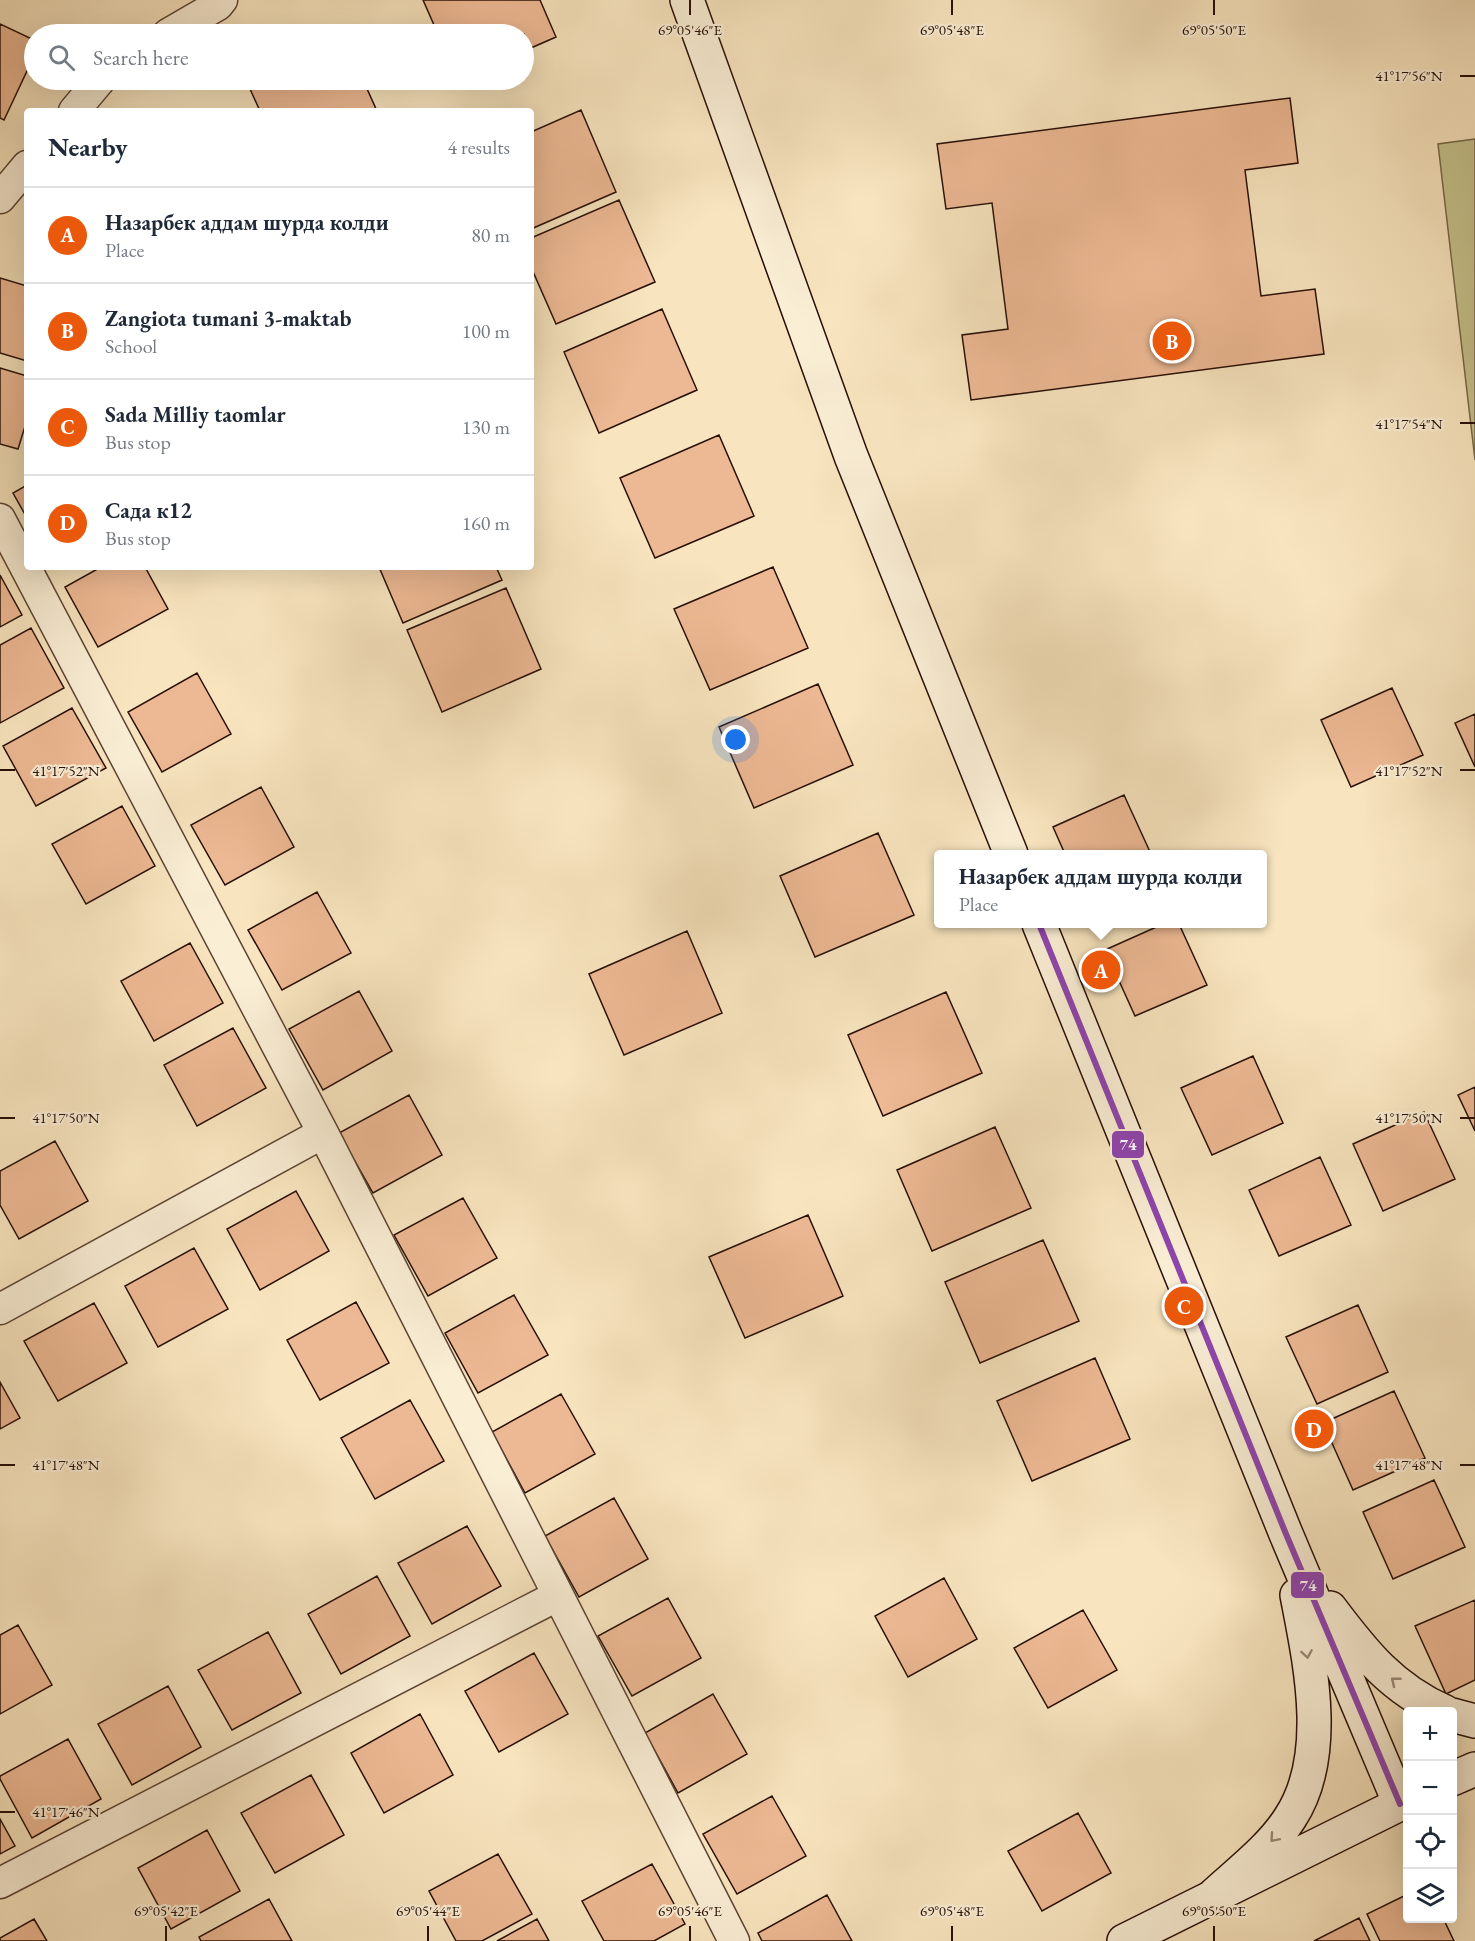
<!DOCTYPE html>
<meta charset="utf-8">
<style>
:root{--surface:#fff;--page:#f6f6f7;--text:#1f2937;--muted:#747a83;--line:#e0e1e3;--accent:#ea580c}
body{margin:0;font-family:"EB Garamond",serif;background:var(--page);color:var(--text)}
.controls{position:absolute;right:18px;bottom:18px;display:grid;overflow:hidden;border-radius:6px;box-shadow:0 6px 24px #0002}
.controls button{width:54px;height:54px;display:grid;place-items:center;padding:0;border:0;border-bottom:2px solid var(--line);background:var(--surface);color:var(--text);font:30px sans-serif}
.you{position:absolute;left:736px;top:740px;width:21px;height:21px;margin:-15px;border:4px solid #fff;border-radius:50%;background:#1a73e8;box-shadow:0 0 0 9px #1a73e833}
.badge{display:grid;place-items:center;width:39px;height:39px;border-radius:50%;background:var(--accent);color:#fff;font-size:20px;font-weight:700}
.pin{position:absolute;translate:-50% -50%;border:3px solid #fff;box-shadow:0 2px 6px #0006}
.popup{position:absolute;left:934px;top:850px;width:333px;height:78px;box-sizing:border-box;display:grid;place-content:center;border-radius:6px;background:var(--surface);filter:drop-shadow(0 2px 4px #0005);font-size:20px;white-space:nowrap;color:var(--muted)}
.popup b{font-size:22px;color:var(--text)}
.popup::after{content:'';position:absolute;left:50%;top:100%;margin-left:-12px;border:12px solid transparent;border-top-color:var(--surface)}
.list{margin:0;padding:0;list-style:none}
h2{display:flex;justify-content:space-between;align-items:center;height:78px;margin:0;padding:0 24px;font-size:26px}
h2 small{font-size:20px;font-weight:400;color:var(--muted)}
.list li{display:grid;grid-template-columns:39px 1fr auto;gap:18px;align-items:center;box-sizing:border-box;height:96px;padding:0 24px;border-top:2px solid var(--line)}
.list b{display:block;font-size:22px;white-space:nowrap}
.list p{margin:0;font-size:20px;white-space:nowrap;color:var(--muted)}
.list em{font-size:20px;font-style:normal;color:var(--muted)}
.icon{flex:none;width:33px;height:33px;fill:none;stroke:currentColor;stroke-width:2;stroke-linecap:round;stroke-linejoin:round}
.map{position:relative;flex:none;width:1475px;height:1941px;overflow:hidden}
.search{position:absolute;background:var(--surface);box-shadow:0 6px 24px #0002;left:24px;top:24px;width:510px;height:66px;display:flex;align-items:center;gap:15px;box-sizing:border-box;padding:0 21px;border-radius:33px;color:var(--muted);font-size:22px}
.panel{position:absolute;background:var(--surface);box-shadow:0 6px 24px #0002;left:24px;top:108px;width:510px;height:462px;border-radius:6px}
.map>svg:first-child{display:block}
.green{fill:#c5c28c;stroke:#766849;stroke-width:1.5}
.building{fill:#edb994;stroke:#270f06;stroke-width:1.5}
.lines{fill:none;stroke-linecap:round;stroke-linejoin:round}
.minor-casing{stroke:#5b4434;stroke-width:33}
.secondary-casing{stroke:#270f06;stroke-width:36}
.minor{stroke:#faeed5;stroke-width:30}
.secondary{stroke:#faeed5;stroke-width:33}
.bus-1-casing{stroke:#faeed5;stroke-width:10}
.bus-1{stroke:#8e44ad;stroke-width:6}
.oneway{stroke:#9b8a78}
.ticks{fill:none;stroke:#270f06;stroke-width:2}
.ticks-label{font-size:15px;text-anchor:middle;fill:#270f06;stroke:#faeed5;stroke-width:4.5;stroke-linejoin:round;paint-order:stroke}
.line-badge{stroke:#faeed5;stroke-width:2}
.badge-label{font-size:16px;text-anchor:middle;font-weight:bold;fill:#fff}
</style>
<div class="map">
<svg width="1475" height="1941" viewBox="0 0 1475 1941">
<rect width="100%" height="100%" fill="#f8e5bf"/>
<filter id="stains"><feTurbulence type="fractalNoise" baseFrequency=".00333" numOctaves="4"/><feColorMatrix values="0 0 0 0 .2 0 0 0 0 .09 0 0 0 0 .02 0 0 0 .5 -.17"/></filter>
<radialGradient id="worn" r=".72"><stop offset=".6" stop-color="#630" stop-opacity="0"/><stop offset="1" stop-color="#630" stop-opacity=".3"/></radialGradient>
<path class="green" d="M1475,139V460L1438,144Z"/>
<path class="building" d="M423,0H540L556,37L524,51V34H438Z
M0,24L34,40V56L4,120L0,118Z
M271,80H363L377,111H260L250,89Z
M1290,98L1298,163L1245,170L1261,296L1315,289L1324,354L971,400L962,335L1008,329L992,203L946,209L937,144Z
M581,110L616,192L531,229V132Z
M619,200L655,282L556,324L531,267V238Z
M0,278L27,286V361L0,353Z
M662,309L697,390L599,433L564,352Z
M0,368L27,376V420L18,449L0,444Z
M719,435L754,516L655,558L620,478Z
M27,485V518L13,493Z
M101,567H145L168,609L98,647L65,587Z
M379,567H496L502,580L403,623Z
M773,567L808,648L710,690L674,609Z
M0,575L22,615L0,627Z
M506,588L541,669L442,712L407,630Z
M31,628L64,688L0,723V645Z
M197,673L231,734L162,772L128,712Z
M818,684L853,765L754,808L719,727Z
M1392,688L1423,755L1351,787L1321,720Z
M72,708L106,768L36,806L3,746Z
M1475,714V767L1455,723Z
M261,787L294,847L225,885L191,825Z
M1124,795L1151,854H1065L1053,827Z
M122,806L155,866L86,904L52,844Z
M878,833L914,915L815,957L780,876Z
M317,892L351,953L282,990L248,930Z
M1163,924H1179L1207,985L1135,1016L1105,950Z
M687,931L722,1013L624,1055L589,974Z
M190,943L223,1003L154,1041L121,981Z
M359,991L392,1051L323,1090L289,1029Z
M946,992L982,1073L883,1116L848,1035Z
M233,1028L266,1088L197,1126L164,1065Z
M1253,1056L1283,1123L1212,1155L1181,1088Z
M1475,1087V1131L1458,1095Z
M409,1095L442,1155L373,1193L339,1133Z
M1424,1112L1455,1179L1383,1211L1353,1144Z
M995,1127L1031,1208L932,1251L897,1170Z
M55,1141L88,1201L19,1239L0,1205V1171Z
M1320,1157L1351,1225L1279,1256L1249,1190Z
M296,1191L329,1251L260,1290L227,1229Z
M463,1198L497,1258L428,1296L394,1235Z
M808,1215L843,1296L745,1338L709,1257Z
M1043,1240L1079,1321L980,1363L945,1282Z
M194,1248L228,1309L158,1347L125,1286Z
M514,1295L548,1355L478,1393L445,1333Z
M356,1302L389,1363L320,1400L287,1340Z
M94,1303L127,1363L58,1401L24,1341Z
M1358,1305L1388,1372L1317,1404L1286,1337Z
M1095,1358L1130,1439L1032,1481L997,1401Z
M0,1382L20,1418L0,1429Z
M1394,1391L1425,1458L1353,1490L1323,1423Z
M561,1394L595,1454L525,1493L492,1432Z
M410,1400L444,1461L375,1499L341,1438Z
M1434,1480L1465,1547L1393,1579L1363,1512Z
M614,1498L648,1559L579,1597L545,1536Z
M467,1526L501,1586L432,1624L398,1563Z
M377,1576L410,1636L341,1674L308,1614Z
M944,1578L977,1639L908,1677L875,1616Z
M668,1598L701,1658L632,1696L598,1636Z
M1475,1600V1680L1446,1694L1415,1626Z
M1083,1610L1117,1670L1048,1708L1014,1648Z
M18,1625L52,1685L0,1714V1635Z
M268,1632L301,1693L232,1730L198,1670Z
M534,1653L568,1714L499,1752L465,1691Z
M168,1686L201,1747L132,1785L98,1724Z
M713,1694L747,1754L678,1793L645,1733Z
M420,1714L453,1775L384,1813L351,1753Z
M68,1739L101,1799L32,1838L0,1779V1776Z
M311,1775L344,1835L275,1873L241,1813Z
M772,1796L806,1856L737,1894L703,1834Z
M1078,1813L1111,1873L1042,1911L1008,1851Z
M0,1819L15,1846L0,1854Z
M207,1830L240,1891L171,1929L138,1868Z
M498,1854L532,1914L482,1941H456L429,1891Z
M652,1864L685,1924L654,1941H604L582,1901Z
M1408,1894V1918H1443L1454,1941H1380L1367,1914Z
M827,1895L852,1941H762L758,1933Z
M269,1899L292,1941H201L199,1937Z
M1359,1918L1370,1941H1314Z
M34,1919L47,1941H0V1938Z
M537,1919L549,1941H497Z"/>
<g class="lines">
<defs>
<path id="minor" d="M168,34L218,5L222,0
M74,111L100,80
M0,198L27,166
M0,519L323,1133L734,1941
M0,1309L323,1133
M0,1883L557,1596"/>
<path id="secondary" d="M687,0L851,456L1011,854
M1039,924L1286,1534L1400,1804
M1330,1608C1363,1652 1392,1689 1445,1712
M1452,1715L1475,1721
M1452,1779L1475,1769
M1213,1896C1239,1872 1271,1848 1290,1818C1331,1756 1310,1663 1297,1595
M1124,1941L1408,1800"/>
</defs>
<use href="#minor" class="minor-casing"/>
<use href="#secondary" class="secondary-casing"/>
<use href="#minor" class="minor"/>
<use href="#secondary" class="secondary"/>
<defs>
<path id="bus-1" d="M1039,924L1286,1534L1400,1804"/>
</defs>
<use href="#bus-1" class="bus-1-casing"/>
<use href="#bus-1" class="bus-1"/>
</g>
<defs><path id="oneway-chevron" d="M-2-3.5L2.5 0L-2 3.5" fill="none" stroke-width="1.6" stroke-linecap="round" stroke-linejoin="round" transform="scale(1.5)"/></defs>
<g class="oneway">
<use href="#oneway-chevron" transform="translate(1307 1654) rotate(81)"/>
<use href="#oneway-chevron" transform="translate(1395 1681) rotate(-141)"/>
<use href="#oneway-chevron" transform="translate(1274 1838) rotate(131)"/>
</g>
<path class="ticks" d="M690,0V15M952,0V15M1214,0V15M1460,76H1475M1460,423H1475M0,770H15M1460,770H1475M0,1118H15M1460,1118H1475M0,1465H15M1460,1465H1475M0,1812H15M166,1926V1941M428,1926V1941M690,1926V1941M952,1926V1941M1214,1926V1941"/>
<g class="ticks-label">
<text x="690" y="35">69°05'46"E</text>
<text x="952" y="35">69°05'48"E</text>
<text x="1214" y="35">69°05'50"E</text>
<text x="1409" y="81">41°17'56"N</text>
<text x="1409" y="429">41°17'54"N</text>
<text x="66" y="776">41°17'52"N</text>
<text x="1409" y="776">41°17'52"N</text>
<text x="66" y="1123">41°17'50"N</text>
<text x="1409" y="1123">41°17'50"N</text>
<text x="66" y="1470">41°17'48"N</text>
<text x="1409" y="1470">41°17'48"N</text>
<text x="66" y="1817">41°17'46"N</text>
<text x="166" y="1916">69°05'42"E</text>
<text x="428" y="1916">69°05'44"E</text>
<text x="690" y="1916">69°05'46"E</text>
<text x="952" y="1916">69°05'48"E</text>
<text x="1214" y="1916">69°05'50"E</text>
</g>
<g class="line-badge">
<rect x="1111" y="1130" width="34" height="29" rx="6" fill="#8e44ad"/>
<rect x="1290" y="1571" width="35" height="28" rx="6" fill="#8e44ad"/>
</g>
<g class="badge-label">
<text x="1128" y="1150">74</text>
<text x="1308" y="1591">74</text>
</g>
<rect width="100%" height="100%" filter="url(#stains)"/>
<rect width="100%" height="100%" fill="url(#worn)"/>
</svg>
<div class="controls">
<button>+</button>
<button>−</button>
<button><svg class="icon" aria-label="locate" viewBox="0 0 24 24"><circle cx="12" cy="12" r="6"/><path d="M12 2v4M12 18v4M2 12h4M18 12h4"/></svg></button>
<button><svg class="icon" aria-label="layers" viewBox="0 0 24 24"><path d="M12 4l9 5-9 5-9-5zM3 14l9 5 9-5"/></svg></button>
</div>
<div class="you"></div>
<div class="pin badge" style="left:1101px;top:970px">A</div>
<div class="popup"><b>Назарбек аддам шурда колди</b>Place</div>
<div class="pin badge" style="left:1172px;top:341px">B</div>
<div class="pin badge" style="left:1184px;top:1306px">C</div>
<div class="pin badge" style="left:1314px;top:1429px">D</div>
<div class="search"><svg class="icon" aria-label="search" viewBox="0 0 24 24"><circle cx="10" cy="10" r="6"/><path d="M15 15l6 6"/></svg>Search here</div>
<section class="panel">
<h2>Nearby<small>4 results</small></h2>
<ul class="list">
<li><span class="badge">A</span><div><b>Назарбек аддам шурда колди</b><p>Place</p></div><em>80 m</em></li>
<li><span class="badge">B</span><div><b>Zangiota tumani 3-maktab</b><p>School</p></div><em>100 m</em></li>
<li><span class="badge">C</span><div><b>Sada Milliy taomlar</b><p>Bus stop</p></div><em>130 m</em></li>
<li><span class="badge">D</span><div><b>Сада к12</b><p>Bus stop</p></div><em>160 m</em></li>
</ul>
</section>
</div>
